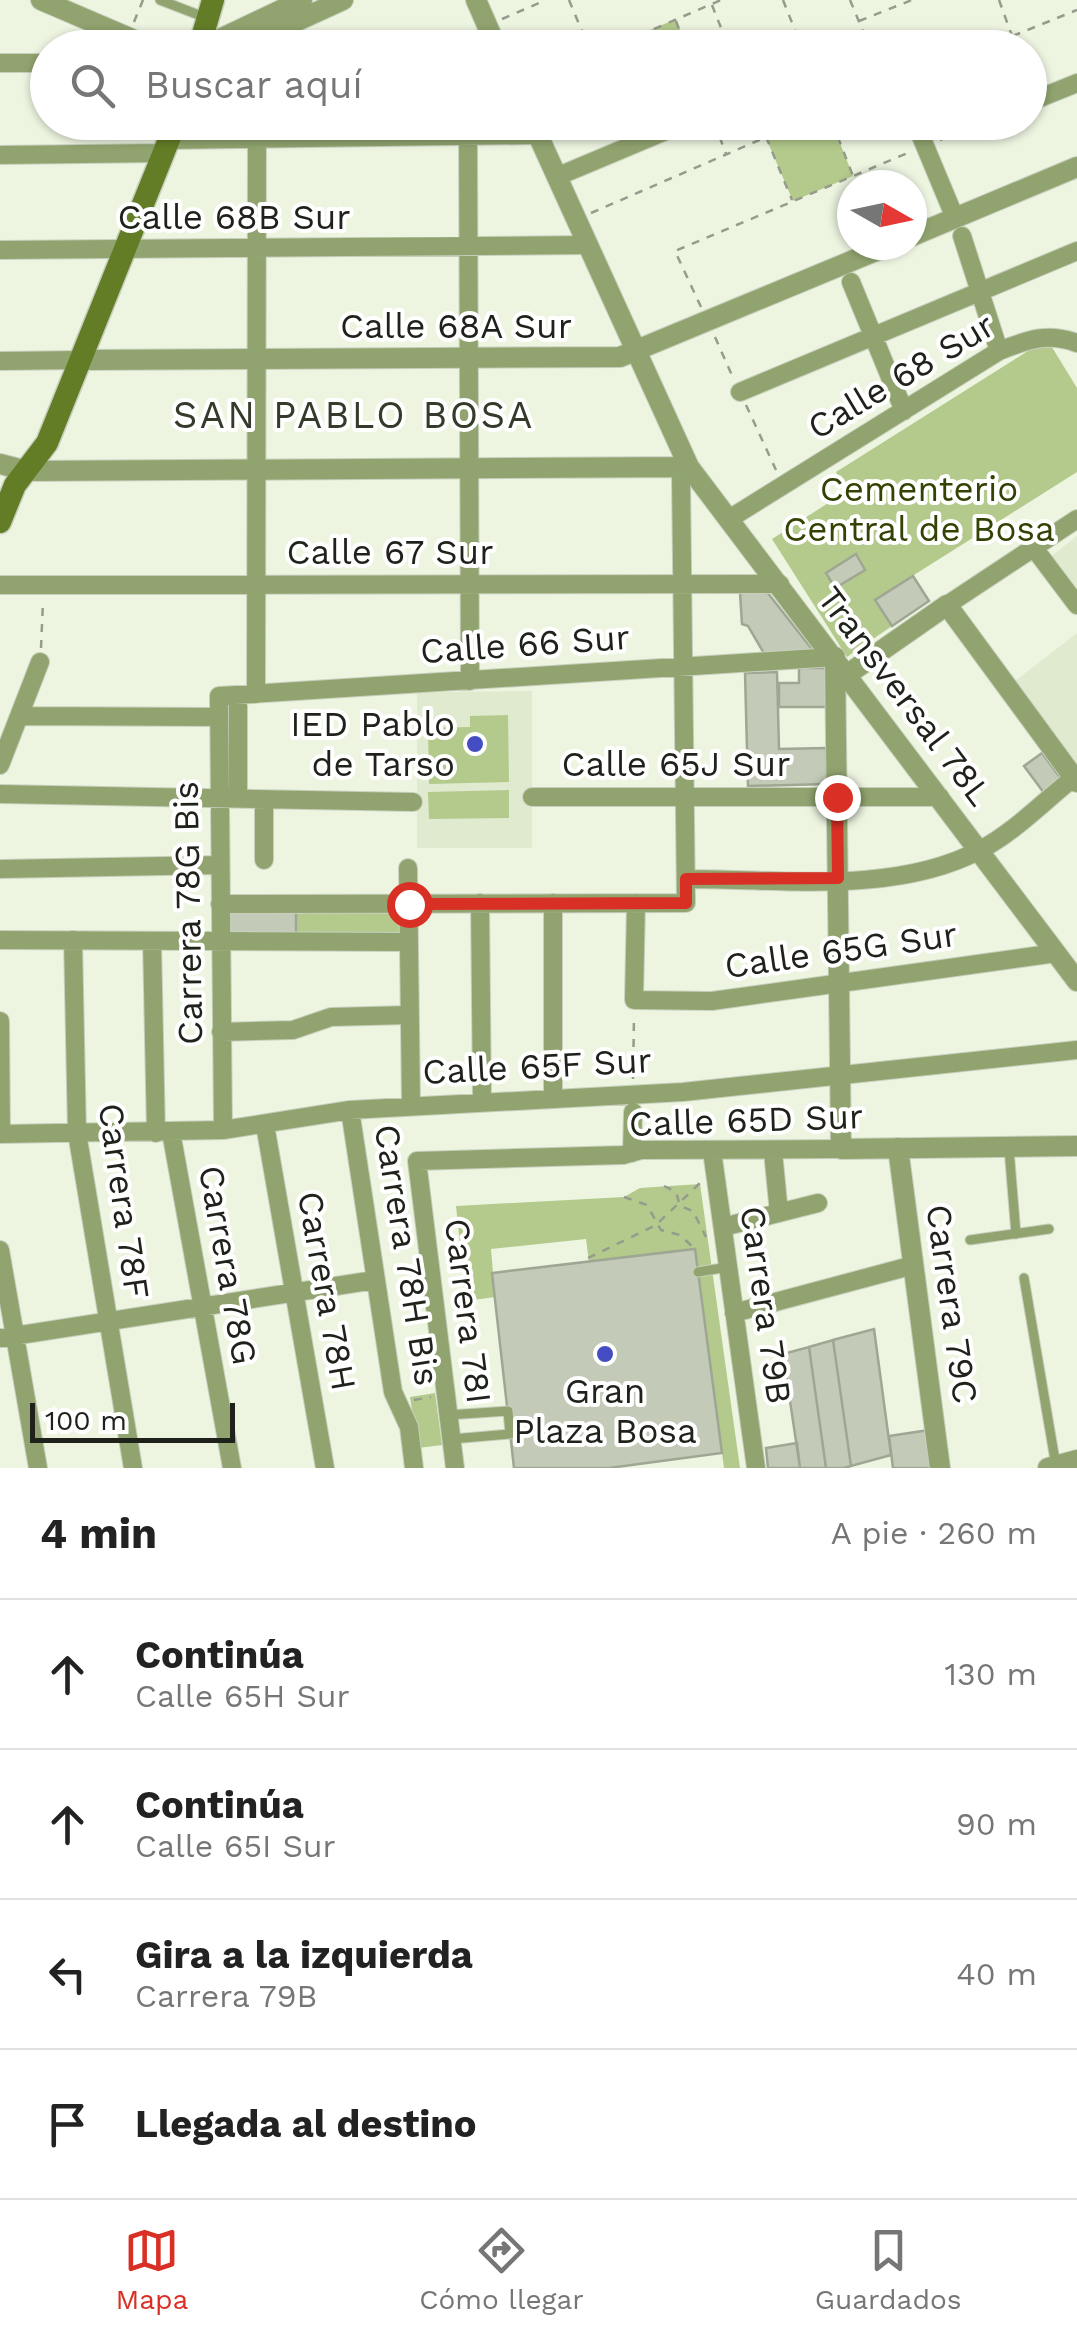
<!DOCTYPE html>
<html lang="es">
<meta charset="utf-8">
<style>
:root{--surface:#fff;--page:#f6f6f6;--text:#222;--muted:#767676;--line:#e0e0e0;--accent:#d93025}
body{margin:0;font-family:"Work Sans",sans-serif;background:var(--page);color:var(--text)}
.compass{position:absolute;left:837px;top:170px;width:90px;height:90px;border-radius:50%;background:var(--surface);box-shadow:0 2px 8px #0004;rotate:99deg}
.scale{position:absolute;left:30px;bottom:25px;width:205px;box-sizing:border-box;padding-left:10px;border:5px solid #1f221b;border-top:0;font-size:28px;line-height:35px;white-space:nowrap;color:#1f221b;-webkit-text-stroke:8px #fff;paint-order:stroke}
.stop{position:absolute;width:30px;height:30px;margin:-22px;border:8px solid #d93025;border-radius:50%;background:#fff}
.stop.end{background:#d93025;border-color:#fff;box-shadow:0 2px 10px #0008}
.list{margin:0;padding:0;list-style:none}
h2{display:flex;justify-content:space-between;align-items:center;height:130px;margin:0;padding:0 40px;font-size:42px}
h2 small{font-size:32px;font-weight:400;color:var(--muted)}
.list li{display:grid;grid-template-columns:65px 1fr auto;gap:30px;align-items:center;box-sizing:border-box;height:150px;padding:0 40px;border-top:2px solid var(--line)}
.list b{display:block;font-size:38px;white-space:nowrap}
.list p{margin:0;font-size:32px;white-space:nowrap;color:var(--muted)}
.list em{font-size:32px;font-style:normal;color:var(--muted)}
.icon{flex:none;width:55px;height:55px;fill:none;stroke:currentColor;stroke-width:2;stroke-linecap:round;stroke-linejoin:round}
.map{position:relative;flex:none;width:1077px;height:1468px;overflow:hidden}
.search{position:absolute;background:var(--surface);box-shadow:0 2px 8px #0004;left:30px;right:30px;top:30px;height:110px;display:flex;align-items:center;gap:25px;box-sizing:border-box;padding:0 35px;border-radius:55px;color:var(--muted);font-size:38px}
.sheet{height:730px;background:var(--surface)}
nav{display:flex;justify-content:space-around;align-items:center;box-sizing:border-box;height:140px;border-top:2px solid var(--line);background:var(--surface);font-size:28px;color:var(--muted)}
nav a{display:grid;justify-items:center;gap:5px}
nav .on{color:var(--accent)}
.map>svg:first-child{display:block}
.built{fill:#e0eacf}
.green{fill:#b3ca8c}
.building{fill:#c3cbb8;stroke:#9fa694;stroke-width:2.5}
.lines{fill:none;stroke-linecap:round;stroke-linejoin:round}
.service-casing{stroke:#c8cfbd;stroke-width:11}
.minor-casing{stroke:#c8cfbd;stroke-width:20}
.tertiary-casing{stroke:#c8cfbd;stroke-width:22}
.secondary-casing{stroke:#c8cfbd;stroke-width:25}
.path{stroke:#959b8d;stroke-width:2.5;stroke-dasharray:8 8;stroke-linecap:butt}
.service{stroke:#91a46f;stroke-width:9}
.minor{stroke:#91a46f;stroke-width:18}
.tertiary{stroke:#91a46f;stroke-width:20}
.secondary{stroke:#637d27;stroke-width:22}
.route{stroke:#d93025;stroke-width:12}
.poi-dot{fill:#454dc2;stroke:#fff;stroke-width:4}
.labels{text-anchor:middle;dominant-baseline:central;stroke-width:8;stroke-linejoin:round;paint-order:stroke}
.street-label{font-size:35px;fill:#1f221b;stroke:#fff}
.park-label{font-size:35px;fill:#324304;stroke:#fff}
.poi-label{font-size:35px;fill:#1f221b;stroke:#fff;text-anchor:end}
.neighbourhood-label{font-size:38px;letter-spacing:2.5px;fill:#353b2b;stroke:#fff}
</style>
<div class="map">
<svg width="1077" height="1468" viewBox="0 0 1077 1468">
<rect width="100%" height="100%" fill="#edf5e1"/>
<path class="built" d="M1077,536V594L1050,557Z
M1077,633V765L1074,767L1011,684Z
M532,691V848H417V692Z"/>
<path class="green" d="M676,19L686,47H657L650,30Z
M801,123H832L853,176L793,201L766,138Z
M1047,339L1077,388V472L876,599L892,626L847,657L772,539L847,491L836,472Z
M508,715L509,782L429,784L428,728L470,727V716Z
M509,790V818L429,819L428,792Z
M296,912L400,913V937H296Z
M700,1184L740,1468H724L695,1249L589,1262L586,1239L491,1249L495,1297L466,1301L456,1206L624,1197L640,1188Z
M435,1393L442,1445L418,1448L410,1397Z"/>
<path class="building" d="M856,554L865,570L835,588L826,573Z
M913,576L929,601L892,626L875,600Z
M767,592L815,653L765,655L748,626L742,624L740,593Z
M799,668H827V707H779V683H799Z
M777,672L779,749L826,748L827,784L748,786L745,673Z
M1042,753L1062,780L1044,793L1024,766Z
M227,912H296V937H226Z
M695,1249L722,1453L609,1468H514L492,1273Z
M874,1329L891,1455L851,1466L833,1340Z
M833,1340L851,1466L844,1468H826L809,1347Z
M809,1347L826,1468H800L783,1354Z
M929,1430L935,1468H893L889,1436Z
M797,1443L800,1468H768L766,1448Z"/>
<g class="lines">
<defs>
<path id="service" d="M160,0L204,17
M1009,1149L1016,1234
M970,1240L1049,1229
M698,1272L728,1267
M1024,1278L1056,1466
M448,1415L508,1411L510,1434L452,1439"/>
<path id="minor" d="M0,63H48
M1030,102L1077,83
M915,122L955,218
M468,136L470,681
M169,140L537,135
M0,155L163,153
M556,177L687,122
M962,236L999,351
M0,250L588,245
M851,282L904,411
M0,361L81,360
M740,392L1077,251
M729,519L999,351C1027,340 1047,332 1077,343
M1034,548L1077,605
M0,585L780,584
M947,605L1077,519
M256,694L257,122
M19,716L219,717
M0,765L40,662
M0,794L413,802
M532,797H940
M238,798V695
M264,800V860
M408,868L411,1105
M0,869L219,865
M686,879C779,879 895,895 980,850C1015,832 1046,799 1077,775
M480,903L482,1100
M636,903L634,1000L712,1001L1056,953
M220,904L686,903L681,479L689,467
M0,940L409,942
M73,940L77,1133L133,1468
M152,941L156,1133
M0,1021L1,1134
M221,1032L293,1030L331,1017L408,1015
M553,1097V903
M350,1110L393,1392L409,1427L414,1468
M265,1125L325,1468
M223,1130L219,696L835,657
M171,1132L232,1468
M0,1134L223,1130L350,1110L683,1092L1077,1050
M712,1151L756,1468
M773,1152L779,1213
M632,1153L633,1112
M723,1227L818,1203
M0,1250L38,1468
M734,1313L914,1265
M0,1338L375,1280
M455,1468L417,1161L623,1155L641,1150L841,1149"/>
<path id="tertiary" d="M41,0L153,48
M476,0L497,48
M201,48L302,0
M238,48L343,0
M532,122L689,467L1077,981
M912,236L1077,167
M81,360L620,357L890,245
M0,464L27,471L689,467
M835,657L841,1149L1077,1146
M848,674L947,605L1077,782
M898,1148L940,1468
M1048,1468L1077,1460"/>
<path id="secondary" d="M199,48L213,0
M0,522L15,485L47,443L176,122"/>
</defs>
<use href="#service" class="service-casing"/>
<use href="#minor" class="minor-casing"/>
<use href="#tertiary" class="tertiary-casing"/>
<use href="#secondary" class="secondary-casing"/>
<path class="path" d="M569,0L589,48
M783,0L802,48
M850,0L870,48
M999,0L1012,36
M712,5L729,48
M502,19L546,0
M676,21L686,48
M859,21L912,0
M134,22L143,0
M435,48L471,32
M610,48L721,0
M983,48L1077,10
M714,122L726,154
M760,122L792,200
M832,122L853,176
M940,140L981,122
M591,213L801,122
M701,307L675,251L910,152
M715,337L734,380
M746,405L776,470
M41,648L43,601
M633,1079L634,1017
M664,1186L676,1192L680,1206L693,1211L706,1237
M624,1197L647,1205L661,1230L680,1235L695,1249
M588,1258L656,1225L701,1182
M414,1400L431,1397"/>
<use href="#service" class="service"/>
<use href="#minor" class="minor"/>
<use href="#tertiary" class="tertiary"/>
<use href="#secondary" class="secondary"/>
</g>
<g class="lines">
<path class="route" d="M409,904L686,903V879L838,878L837,797"/>
</g>
<g class="poi-dot">
<circle cx="475" cy="744" r="10"/>
<circle cx="605" cy="1354" r="10"/>
</g>
<g class="labels">
<g class="street-label">
<text x="234" y="217">Calle 68B Sur</text>
<text x="456" y="326">Calle 68A Sur</text>
<text transform="translate(901 376) rotate(-31)">Calle 68 Sur</text>
<text x="390" y="552">Calle 67 Sur</text>
<text transform="translate(525 644) rotate(-4)">Calle 66 Sur</text>
<text transform="translate(905 696) rotate(53)">Transversal 78L</text>
<text x="676" y="764">Calle 65J Sur</text>
<text transform="translate(188 913) rotate(-91)">Carrera 78G Bis</text>
<text transform="translate(841 950) rotate(-8)">Calle 65G Sur</text>
<text transform="translate(537 1066) rotate(-3)">Calle 65F Sur</text>
<text transform="translate(746 1120) rotate(-2)">Calle 65D Sur</text>
<text transform="translate(124 1201) rotate(82)">Carrera 78F</text>
<text transform="translate(407 1255) rotate(81)">Carrera 78H Bis</text>
<text transform="translate(228 1265) rotate(80)">Carrera 78G</text>
<text transform="translate(327 1291) rotate(80)">Carrera 78H</text>
<text transform="translate(952 1304) rotate(82)">Carrera 79C</text>
<text transform="translate(766 1305) rotate(82)">Carrera 79B</text>
<text transform="translate(468 1311) rotate(83)">Carrera 78I</text>
</g>
<g class="park-label">
<text x="919" y="489">Cementerio<tspan x="919" dy="40">Central de Bosa</tspan></text>
</g>
<g class="poi-label">
<text x="455" y="724">IED Pablo<tspan x="455" dy="40">de Tarso</tspan></text>
<text x="605" y="1391" text-anchor="middle">Gran<tspan x="605" dy="40">Plaza Bosa</tspan></text>
</g>
<g class="neighbourhood-label">
<text x="354" y="415">SAN PABLO BOSA</text>
</g>
</g>
</svg>
<svg class="compass" viewBox="-18 -18 36 36"><path d="M0-13l5 13h-10z" fill="#e53935"/><path d="M0 13l5-13h-10z" fill="#767676"/></svg>
<div class="scale">100 m</div>
<div class="stop" style="left:409px;top:904px"></div>
<div class="stop end" style="left:837px;top:797px"></div>
<div class="search"><svg class="icon" aria-label="search" viewBox="0 0 24 24"><circle cx="10" cy="10" r="6"/><path d="M15 15l6 6"/></svg>Buscar aquí</div>
</div>
<section class="sheet">
<h2>4 min<small>A pie · 260 m</small></h2>
<ul class="list">
<li><svg class="icon" aria-label="ahead" viewBox="0 0 24 24"><path d="M12 20V5M6 11l6-6 6 6"/></svg><div><b>Continúa</b><p>Calle 65H Sur</p></div><em>130 m</em></li>
<li><svg class="icon" aria-label="ahead" viewBox="0 0 24 24"><path d="M12 20V5M6 11l6-6 6 6"/></svg><div><b>Continúa</b><p>Calle 65I Sur</p></div><em>90 m</em></li>
<li><svg class="icon" aria-label="left" viewBox="0 0 24 24"><path d="M17 20v-9H6M10 6l-5 5 5 5"/></svg><div><b>Gira a la izquierda</b><p>Carrera 79B</p></div><em>40 m</em></li>
<li><svg class="icon" aria-label="arrive" viewBox="0 0 24 24"><path d="M6 21V4h12l-3 4 3 4H6"/></svg><div><b>Llegada al destino</b></div></li>
</ul>
</section>
<nav>
<a class="on"><svg class="icon" aria-label="map" viewBox="0 0 24 24"><path d="M3 6l6-2 6 2 6-2v14l-6 2-6-2-6 2zM9 4v14M15 6v14"/></svg>Mapa</a>
<a><svg class="icon" aria-label="directions" viewBox="0 0 24 24"><path d="M12 3l9 9-9 9-9-9zM9 14v-3h6M13 9l2 2-2 2"/></svg>Cómo llegar</a>
<a><svg class="icon" aria-label="saved" viewBox="0 0 24 24"><path d="M7 4h10v16l-5-4-5 4z"/></svg>Guardados</a>
</nav>
